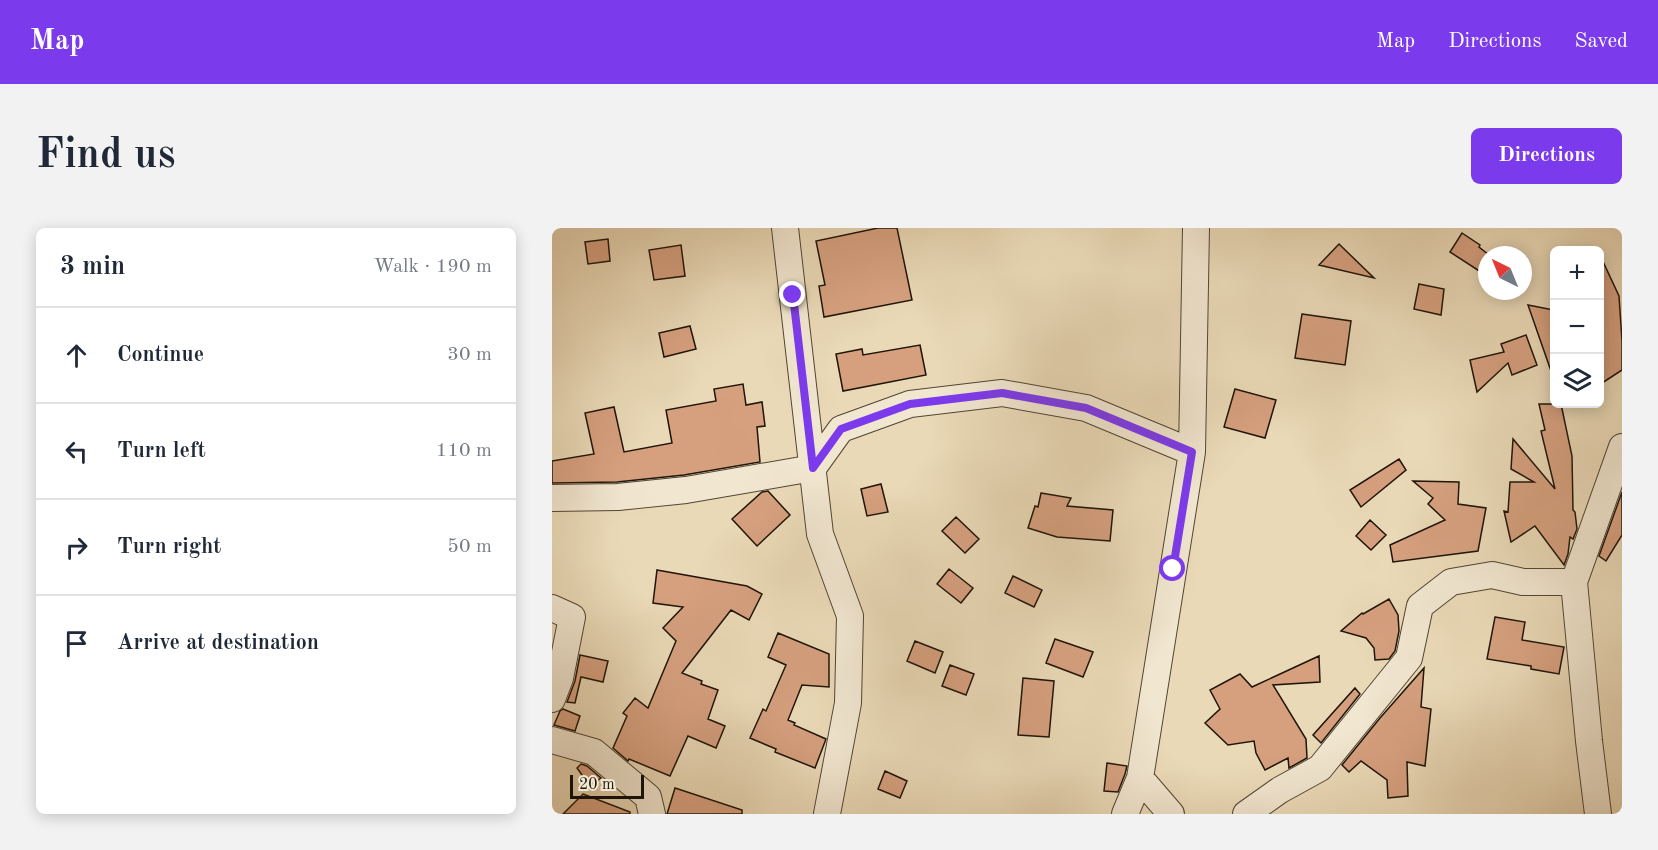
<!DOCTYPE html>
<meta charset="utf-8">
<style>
:root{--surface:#fff;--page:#f2f2f3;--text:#1f2937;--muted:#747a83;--line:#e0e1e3;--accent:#7c3aed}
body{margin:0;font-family:"Old Standard TT",serif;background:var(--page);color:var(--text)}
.controls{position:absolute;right:18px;top:18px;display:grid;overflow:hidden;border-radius:9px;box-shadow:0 3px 15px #0003}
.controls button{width:54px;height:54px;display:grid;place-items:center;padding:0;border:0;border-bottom:2px solid var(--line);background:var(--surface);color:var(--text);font:30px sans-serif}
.compass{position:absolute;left:926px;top:18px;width:54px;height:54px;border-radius:50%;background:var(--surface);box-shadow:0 3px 15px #0003;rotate:317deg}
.scale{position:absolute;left:18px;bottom:15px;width:74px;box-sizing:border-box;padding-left:6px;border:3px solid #1e1408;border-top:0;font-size:16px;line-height:21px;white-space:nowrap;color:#1e1408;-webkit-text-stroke:4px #f1e6d0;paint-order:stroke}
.stop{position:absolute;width:18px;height:18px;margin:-14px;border:4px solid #7c3aed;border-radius:50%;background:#fff}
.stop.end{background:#7c3aed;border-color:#fff;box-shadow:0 2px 6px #0008}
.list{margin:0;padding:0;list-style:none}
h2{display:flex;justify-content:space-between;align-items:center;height:78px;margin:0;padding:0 24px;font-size:26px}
h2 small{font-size:20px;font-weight:400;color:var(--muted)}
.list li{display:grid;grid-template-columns:39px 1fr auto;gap:18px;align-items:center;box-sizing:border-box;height:96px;padding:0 24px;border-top:2px solid var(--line)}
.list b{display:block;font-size:22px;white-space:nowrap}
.list em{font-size:20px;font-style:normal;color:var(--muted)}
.icon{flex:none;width:33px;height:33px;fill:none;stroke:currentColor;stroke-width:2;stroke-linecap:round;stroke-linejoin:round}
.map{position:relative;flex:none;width:1070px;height:586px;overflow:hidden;border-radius:9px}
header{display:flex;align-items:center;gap:36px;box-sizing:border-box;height:84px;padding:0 30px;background:var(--accent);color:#fff}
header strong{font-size:28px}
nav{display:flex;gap:33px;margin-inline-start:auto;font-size:21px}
.intro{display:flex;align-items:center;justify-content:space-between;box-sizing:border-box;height:144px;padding:0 36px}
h1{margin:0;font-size:42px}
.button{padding:15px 27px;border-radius:9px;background:var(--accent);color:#fff;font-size:21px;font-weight:700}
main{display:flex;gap:36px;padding:0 36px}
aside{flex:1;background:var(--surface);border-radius:9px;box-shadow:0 3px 15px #0003}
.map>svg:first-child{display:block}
.building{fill:#d6a07f;stroke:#1e1408;stroke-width:1.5}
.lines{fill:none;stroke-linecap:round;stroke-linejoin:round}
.street-casing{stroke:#514534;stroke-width:28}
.street{stroke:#f1e6d0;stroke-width:26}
.route{stroke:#7c3aed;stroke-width:8}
</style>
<header>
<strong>Map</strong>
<nav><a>Map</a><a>Directions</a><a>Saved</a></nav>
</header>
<div class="intro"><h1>Find us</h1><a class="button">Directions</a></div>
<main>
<aside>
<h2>3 min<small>Walk · 190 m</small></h2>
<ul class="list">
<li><svg class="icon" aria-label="ahead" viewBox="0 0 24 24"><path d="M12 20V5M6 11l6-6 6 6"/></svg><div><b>Continue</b></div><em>30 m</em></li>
<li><svg class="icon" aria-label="left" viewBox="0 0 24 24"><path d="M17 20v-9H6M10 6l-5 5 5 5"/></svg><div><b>Turn left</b></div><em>110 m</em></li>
<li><svg class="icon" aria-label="right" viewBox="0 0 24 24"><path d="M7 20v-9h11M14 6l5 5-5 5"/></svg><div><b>Turn right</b></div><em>50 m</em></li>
<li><svg class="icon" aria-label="arrive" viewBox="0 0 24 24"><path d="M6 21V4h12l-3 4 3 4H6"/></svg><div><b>Arrive at destination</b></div></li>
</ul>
</aside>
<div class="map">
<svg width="1070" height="586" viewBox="0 0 1070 586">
<rect width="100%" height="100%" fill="#ead9b7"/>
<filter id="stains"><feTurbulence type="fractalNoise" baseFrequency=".00333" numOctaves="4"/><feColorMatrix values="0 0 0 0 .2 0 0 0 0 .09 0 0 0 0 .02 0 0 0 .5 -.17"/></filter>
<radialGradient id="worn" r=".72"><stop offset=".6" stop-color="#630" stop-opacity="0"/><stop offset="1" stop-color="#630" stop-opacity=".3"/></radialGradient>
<path class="building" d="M326,0H345L360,72L272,89L267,58L273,57L264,13Z
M910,5L928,17L927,19L937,27H935V48L898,24Z
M56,11L58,33L36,36L33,14Z
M787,16L822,50L767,37Z
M129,17L133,48L102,52L97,22Z
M1047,25L1067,68L1070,113V142L1047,157Z
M867,56L892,61L889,87L862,81Z
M976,77L1002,82V143H999Z
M750,86L799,93L793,137L743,130Z
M138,98L144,121L112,129L107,105Z
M974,107L985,137L960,147L956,135L925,164L918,132L952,124L949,116Z
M368,117L374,147L291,163L284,126L310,121L311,127Z
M191,156L194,177L210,174L213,198L205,199L208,234L132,247L65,254L0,255V233L42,226L33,185L62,179L72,224L120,215L114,182L164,173L162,161Z
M683,161L724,172L713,210L672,199Z
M987,176H1009L1020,228L1021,282L1023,284L1025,301L1021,311L1018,309L1016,326L1012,337L983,298L959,314L952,283L956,284L958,254H982L959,241L961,211L1003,261L989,203L993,202Z
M847,231L854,242L809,279L798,262Z
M861,253L907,254L906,276L934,280L926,323L841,334L838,317L893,292L876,276L881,270Z
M329,256L336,284L315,288L309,261Z
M216,263L238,287L205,318L180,291L210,264Z
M1070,264V307L1054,333L1047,328Z
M489,265L519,270L515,278L561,282L558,313L505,309L476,300L483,278L486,279Z
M404,289L427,311L413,325L390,303Z
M818,292L834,307L819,322L804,308Z
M397,341L421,360L409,375L385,356Z
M105,342L195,358L210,366L197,392L179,382L130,445L150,453L149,456L166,462L156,491L173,498L164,520L136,508L118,548L77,531L76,533L61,520L75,488L71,485L83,470L96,480L124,413L111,400L131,379L101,375Z
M461,348L490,362L482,379L453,365Z
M837,371L846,387L847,403L843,423L837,431L823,432L822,420L814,410L789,403L810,385L811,386Z
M943,389L973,394L970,412L1012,419L1007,446L979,441V438L935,431Z
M226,405L277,426V459L250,457L236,492L243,495L242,497L274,511L263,540L223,524L224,521L198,510L211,481L214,483L234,437L216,429Z
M503,411L541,424L531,449L494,435Z
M363,413L391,424L383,445L355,433Z
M28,427L56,433L51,454L29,449L23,475L15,474L23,453Z
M767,428L768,454L721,457L754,511L755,530L737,540L736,530L713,542L704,525L702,513L676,517L653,495L668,481L658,462L688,446L700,459Z
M398,437L422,446L414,467L390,458Z
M872,440L869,479L879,481L873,538L855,534L856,568L836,570L835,552L809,533L797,544L790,537L828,490Z
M471,450L502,453L497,509L466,507Z
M803,460L808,466L769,515L761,507Z
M11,481L28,488L23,503L2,497L8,483Z
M555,535L575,538L573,546L566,564L552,563Z
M29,536L35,538L49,550L38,558L25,540Z
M333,543L355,553L348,570L326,561Z
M123,560L190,582V586H115Z
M31,566L78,584V586H11Z"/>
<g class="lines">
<defs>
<path id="street" d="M233,0L268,306L298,388L296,475L275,586
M0,270L66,269L134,262L261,240L289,201L358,176L450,165L534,180L640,224
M0,380L20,389L8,450L0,471
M0,512L42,524L96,569L100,586
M588,550L619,586
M573,586L588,550L640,224L644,0
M694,586L728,562L768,540L857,430L868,378L899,354L940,347L971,354H1022
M1046,586L1037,513L1022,354L1070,219"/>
</defs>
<use href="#street" class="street-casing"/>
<use href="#street" class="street"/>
</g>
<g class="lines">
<path class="route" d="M241,67L261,240L289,201L358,176L450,165L534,180L640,224L621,341"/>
</g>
<rect width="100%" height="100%" filter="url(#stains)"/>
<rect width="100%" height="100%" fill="url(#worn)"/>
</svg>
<div class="controls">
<button>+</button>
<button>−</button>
<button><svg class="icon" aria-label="layers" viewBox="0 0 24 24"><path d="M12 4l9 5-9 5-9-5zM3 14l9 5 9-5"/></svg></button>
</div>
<svg class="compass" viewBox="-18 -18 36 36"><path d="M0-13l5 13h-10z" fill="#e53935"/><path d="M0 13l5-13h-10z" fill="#747a83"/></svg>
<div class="scale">20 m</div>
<div class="stop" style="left:621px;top:341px"></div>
<div class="stop end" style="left:241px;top:67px"></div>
</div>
</main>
